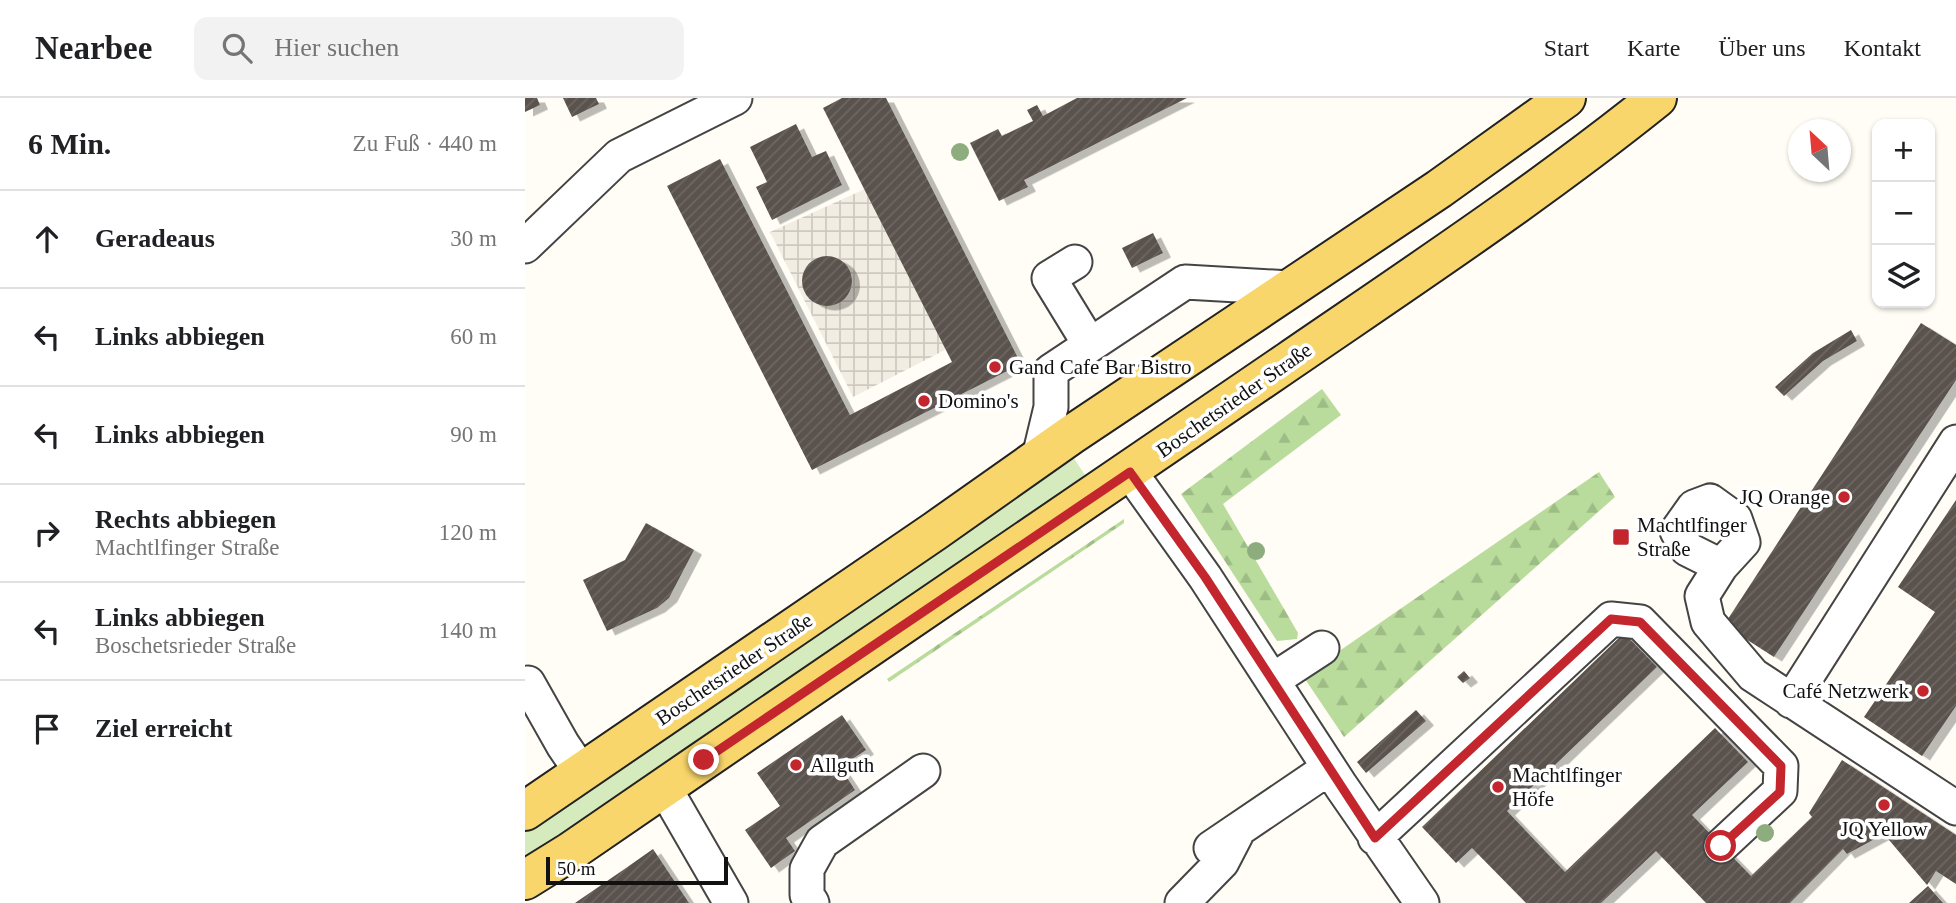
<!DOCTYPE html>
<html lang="de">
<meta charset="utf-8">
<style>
:root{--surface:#fff;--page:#f2f2f2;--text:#202124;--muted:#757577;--line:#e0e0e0}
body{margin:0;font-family:Georgia,serif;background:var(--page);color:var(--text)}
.controls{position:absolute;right:21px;top:21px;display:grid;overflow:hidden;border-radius:14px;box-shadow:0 2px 5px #0004}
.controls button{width:63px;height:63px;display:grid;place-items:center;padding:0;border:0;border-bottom:2px solid var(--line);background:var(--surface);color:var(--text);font:35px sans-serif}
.compass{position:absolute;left:1263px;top:21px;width:63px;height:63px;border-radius:50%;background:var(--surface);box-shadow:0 2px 5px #0004;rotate:334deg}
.scale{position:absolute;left:21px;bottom:18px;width:182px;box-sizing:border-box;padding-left:7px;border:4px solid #111;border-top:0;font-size:19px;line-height:24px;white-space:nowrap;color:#111;-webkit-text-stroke:5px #fff;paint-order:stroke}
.stop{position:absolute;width:21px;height:21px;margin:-16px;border:5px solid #c4262e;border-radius:50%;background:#fff}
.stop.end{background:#c4262e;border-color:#fff;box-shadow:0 2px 7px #0008}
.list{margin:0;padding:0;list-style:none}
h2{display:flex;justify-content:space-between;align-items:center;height:91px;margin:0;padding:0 28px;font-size:30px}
h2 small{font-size:23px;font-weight:400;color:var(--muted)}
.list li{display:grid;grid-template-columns:46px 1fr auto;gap:21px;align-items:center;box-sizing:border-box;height:98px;padding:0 28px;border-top:2px solid var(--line)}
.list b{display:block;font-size:26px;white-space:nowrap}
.list p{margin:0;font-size:23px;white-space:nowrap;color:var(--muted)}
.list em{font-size:23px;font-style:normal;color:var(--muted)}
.icon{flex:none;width:38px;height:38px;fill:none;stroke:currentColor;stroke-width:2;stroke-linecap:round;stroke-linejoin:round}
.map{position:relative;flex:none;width:1431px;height:805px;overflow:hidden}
header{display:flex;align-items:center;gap:42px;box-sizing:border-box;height:98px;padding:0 35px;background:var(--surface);border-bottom:2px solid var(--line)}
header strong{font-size:33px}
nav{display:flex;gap:38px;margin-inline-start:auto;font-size:24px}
.search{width:490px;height:63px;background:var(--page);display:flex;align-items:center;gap:18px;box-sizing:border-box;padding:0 24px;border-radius:14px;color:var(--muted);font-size:26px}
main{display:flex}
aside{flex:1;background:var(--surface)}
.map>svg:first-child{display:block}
.grass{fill:#d5ebbd}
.forest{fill:url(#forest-firs)}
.plaza{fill:url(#plaza-grid)}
.building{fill:url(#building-hatch);filter:url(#shadow)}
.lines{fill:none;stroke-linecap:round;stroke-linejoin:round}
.minor-casing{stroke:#444;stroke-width:37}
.major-casing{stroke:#222;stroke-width:42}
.minor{stroke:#fff;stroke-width:33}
.major{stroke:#f9d66b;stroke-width:38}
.tree{fill:#8dad7f}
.route{stroke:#c4262e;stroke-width:9}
.poi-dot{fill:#c4262e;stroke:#fff;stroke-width:2.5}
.labels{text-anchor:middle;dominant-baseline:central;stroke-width:7;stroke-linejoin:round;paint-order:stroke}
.poi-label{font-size:21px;fill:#111;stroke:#fff;text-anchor:start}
.street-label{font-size:21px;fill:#111;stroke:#fff}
</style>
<header>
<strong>Nearbee</strong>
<div class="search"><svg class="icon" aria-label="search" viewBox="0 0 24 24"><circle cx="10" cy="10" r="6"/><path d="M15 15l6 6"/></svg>Hier suchen</div>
<nav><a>Start</a><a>Karte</a><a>Über uns</a><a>Kontakt</a></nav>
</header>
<main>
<aside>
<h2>6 Min.<small>Zu Fuß · 440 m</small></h2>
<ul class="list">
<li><svg class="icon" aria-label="ahead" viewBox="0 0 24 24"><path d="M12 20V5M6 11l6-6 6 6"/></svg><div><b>Geradeaus</b></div><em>30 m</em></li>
<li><svg class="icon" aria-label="left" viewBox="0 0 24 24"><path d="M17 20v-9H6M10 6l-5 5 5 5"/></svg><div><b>Links abbiegen</b></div><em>60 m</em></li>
<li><svg class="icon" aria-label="left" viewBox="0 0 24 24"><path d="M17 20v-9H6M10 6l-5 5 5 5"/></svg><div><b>Links abbiegen</b></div><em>90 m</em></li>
<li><svg class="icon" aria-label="right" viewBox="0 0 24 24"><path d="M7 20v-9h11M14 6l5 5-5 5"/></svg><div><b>Rechts abbiegen</b><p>Machtlfinger Straße</p></div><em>120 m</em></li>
<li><svg class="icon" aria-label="left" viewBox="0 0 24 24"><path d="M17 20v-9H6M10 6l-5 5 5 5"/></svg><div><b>Links abbiegen</b><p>Boschetsrieder Straße</p></div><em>140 m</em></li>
<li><svg class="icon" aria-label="arrive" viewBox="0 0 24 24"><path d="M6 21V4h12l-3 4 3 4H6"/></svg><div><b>Ziel erreicht</b></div></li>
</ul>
</aside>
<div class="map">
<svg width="1431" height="805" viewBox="0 0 1431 805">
<defs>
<pattern id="forest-firs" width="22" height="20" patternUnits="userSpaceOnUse" patternTransform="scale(1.75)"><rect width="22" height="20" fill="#b9dc9c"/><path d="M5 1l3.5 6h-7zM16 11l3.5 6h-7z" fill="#9ebc85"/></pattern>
<pattern id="plaza-grid" width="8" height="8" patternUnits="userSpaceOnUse" patternTransform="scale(1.75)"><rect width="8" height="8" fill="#f1ede2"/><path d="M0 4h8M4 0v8" fill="none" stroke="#cecac1"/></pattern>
<pattern id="building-hatch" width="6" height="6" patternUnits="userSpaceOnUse" patternTransform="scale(1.75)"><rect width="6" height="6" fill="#5a524d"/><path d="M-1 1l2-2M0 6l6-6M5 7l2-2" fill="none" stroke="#6d6662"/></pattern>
<filter id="shadow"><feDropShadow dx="8" dy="4.5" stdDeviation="0" flood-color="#0004"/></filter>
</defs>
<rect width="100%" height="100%" fill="#fffdf5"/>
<path class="grass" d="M546,356L562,380L0,765V730Z"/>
<path class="forest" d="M797,291L816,317L698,406L773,535L772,541L752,543L656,396Z
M1074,374L1090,399L819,639L778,578Z
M599,421V425L364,584L362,581Z"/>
<path class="plaza" d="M340,91L422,251L328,299L245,134Z"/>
<path class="building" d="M0,0H12L15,7L0,14Z
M38,0H71L74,6L47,19Z
M317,0H361L496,266L287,372L142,88L195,61L325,317L427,264L298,10Z
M552,0H662L499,82L503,89L474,103L445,45L473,31L477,38L508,23L502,12L512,7L518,18Z
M271,26L287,59L301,53L317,87L247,122L231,89L242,84L225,49Z
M628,135L638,155L607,170L597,150Z
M277 183a25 25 0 1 1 50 0a25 25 0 1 1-50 0Z
M1396,225L1431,247V282L1249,559L1199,527Z
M1326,232L1332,243L1298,263L1259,298L1250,289L1288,255Z
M1431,402V608L1397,658L1339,619L1410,514L1373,489Z
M121,425L169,452L144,500L132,510L82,533L58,482L100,462Z
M1099,535L1132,569L982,713L1040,774L1190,630L1223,664L1167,717L1226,778L1287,719L1284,715L1317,662L1431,737V786L1411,773L1402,787L1359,736L1322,756L1318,751L1265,805H1181L1131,753L1076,805H1001L947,750L931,765L897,729Z
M939,573L945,580L938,585L932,579Z
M891,612L901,623L841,675L832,664Z
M317,617L341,652L315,669L330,692L261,740L270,753L246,770L220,732L255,708L232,675Z
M128,751L164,805H50L101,770Z
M1403,788L1418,805H1384Z"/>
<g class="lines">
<defs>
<path id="minor" d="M0,148L94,58L210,0
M550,164L524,180L565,247
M514,359L526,309V273L660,184L765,190
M605,374L680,479L816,688L897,805
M1196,468L1218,444L1210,421L1185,403L1169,409L1152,433L1162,451L1196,468L1177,498L1183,524L1228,577L1431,710
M748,582L797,550
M3,585L38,647L57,675
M1266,603L1431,344
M139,689L206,805
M850,740L1086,521L1115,524L1256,668L1255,693L1196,748
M686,750L804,670
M287,805L282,797V771L297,744L398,673
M657,805L697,764L711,737"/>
<path id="major" d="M0,713L410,433L546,337L914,91L1041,0
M0,782L45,754C284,589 526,428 764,263C888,178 1015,94 1132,0"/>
</defs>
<use href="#minor" class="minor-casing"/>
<use href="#major" class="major-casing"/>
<use href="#minor" class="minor"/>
<use href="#major" class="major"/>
</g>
<g class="tree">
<circle cx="435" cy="54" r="9"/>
<circle cx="731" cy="453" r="9"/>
<circle cx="1240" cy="735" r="9"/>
</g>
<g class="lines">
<path class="route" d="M179,662L605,374L680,479L850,740L1086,521L1115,524L1256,668L1255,694L1196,748"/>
</g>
<g class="poi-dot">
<circle cx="470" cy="269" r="7"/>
<circle cx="399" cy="303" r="7"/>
<circle cx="1319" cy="399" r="7"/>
<rect x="1087" y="430" width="18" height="18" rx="3.5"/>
<circle cx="1398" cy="593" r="7"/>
<circle cx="271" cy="667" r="7"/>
<circle cx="973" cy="689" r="7"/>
<circle cx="1359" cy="707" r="7"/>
</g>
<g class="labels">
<g class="poi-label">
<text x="484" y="269">Gand Cafe Bar Bistro</text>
<text x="413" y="303">Domino's</text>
<text x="1305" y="399" text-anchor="end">JQ Orange</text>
<text x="1112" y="427">Machtlfinger<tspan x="1112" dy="24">Straße</tspan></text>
<text x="1384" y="593" text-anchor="end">Café Netzwerk</text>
<text x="285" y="667">Allguth</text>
<text x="987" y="677">Machtlfinger<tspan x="987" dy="24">Höfe</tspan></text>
<text x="1359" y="731" text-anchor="middle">JQ Yellow</text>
</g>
<g class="street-label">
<text transform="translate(709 302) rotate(-35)">Boschetsrieder Straße</text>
<text transform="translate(209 571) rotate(-34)">Boschetsrieder Straße</text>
</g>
</g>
</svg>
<div class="controls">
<button>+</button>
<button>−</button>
<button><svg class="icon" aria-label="layers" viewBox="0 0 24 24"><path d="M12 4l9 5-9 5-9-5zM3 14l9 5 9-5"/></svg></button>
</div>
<svg class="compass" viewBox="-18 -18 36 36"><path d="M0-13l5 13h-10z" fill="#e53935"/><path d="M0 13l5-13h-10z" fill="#757577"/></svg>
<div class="scale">50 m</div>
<div class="stop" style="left:1196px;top:748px"></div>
<div class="stop end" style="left:179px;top:662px"></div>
</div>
</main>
